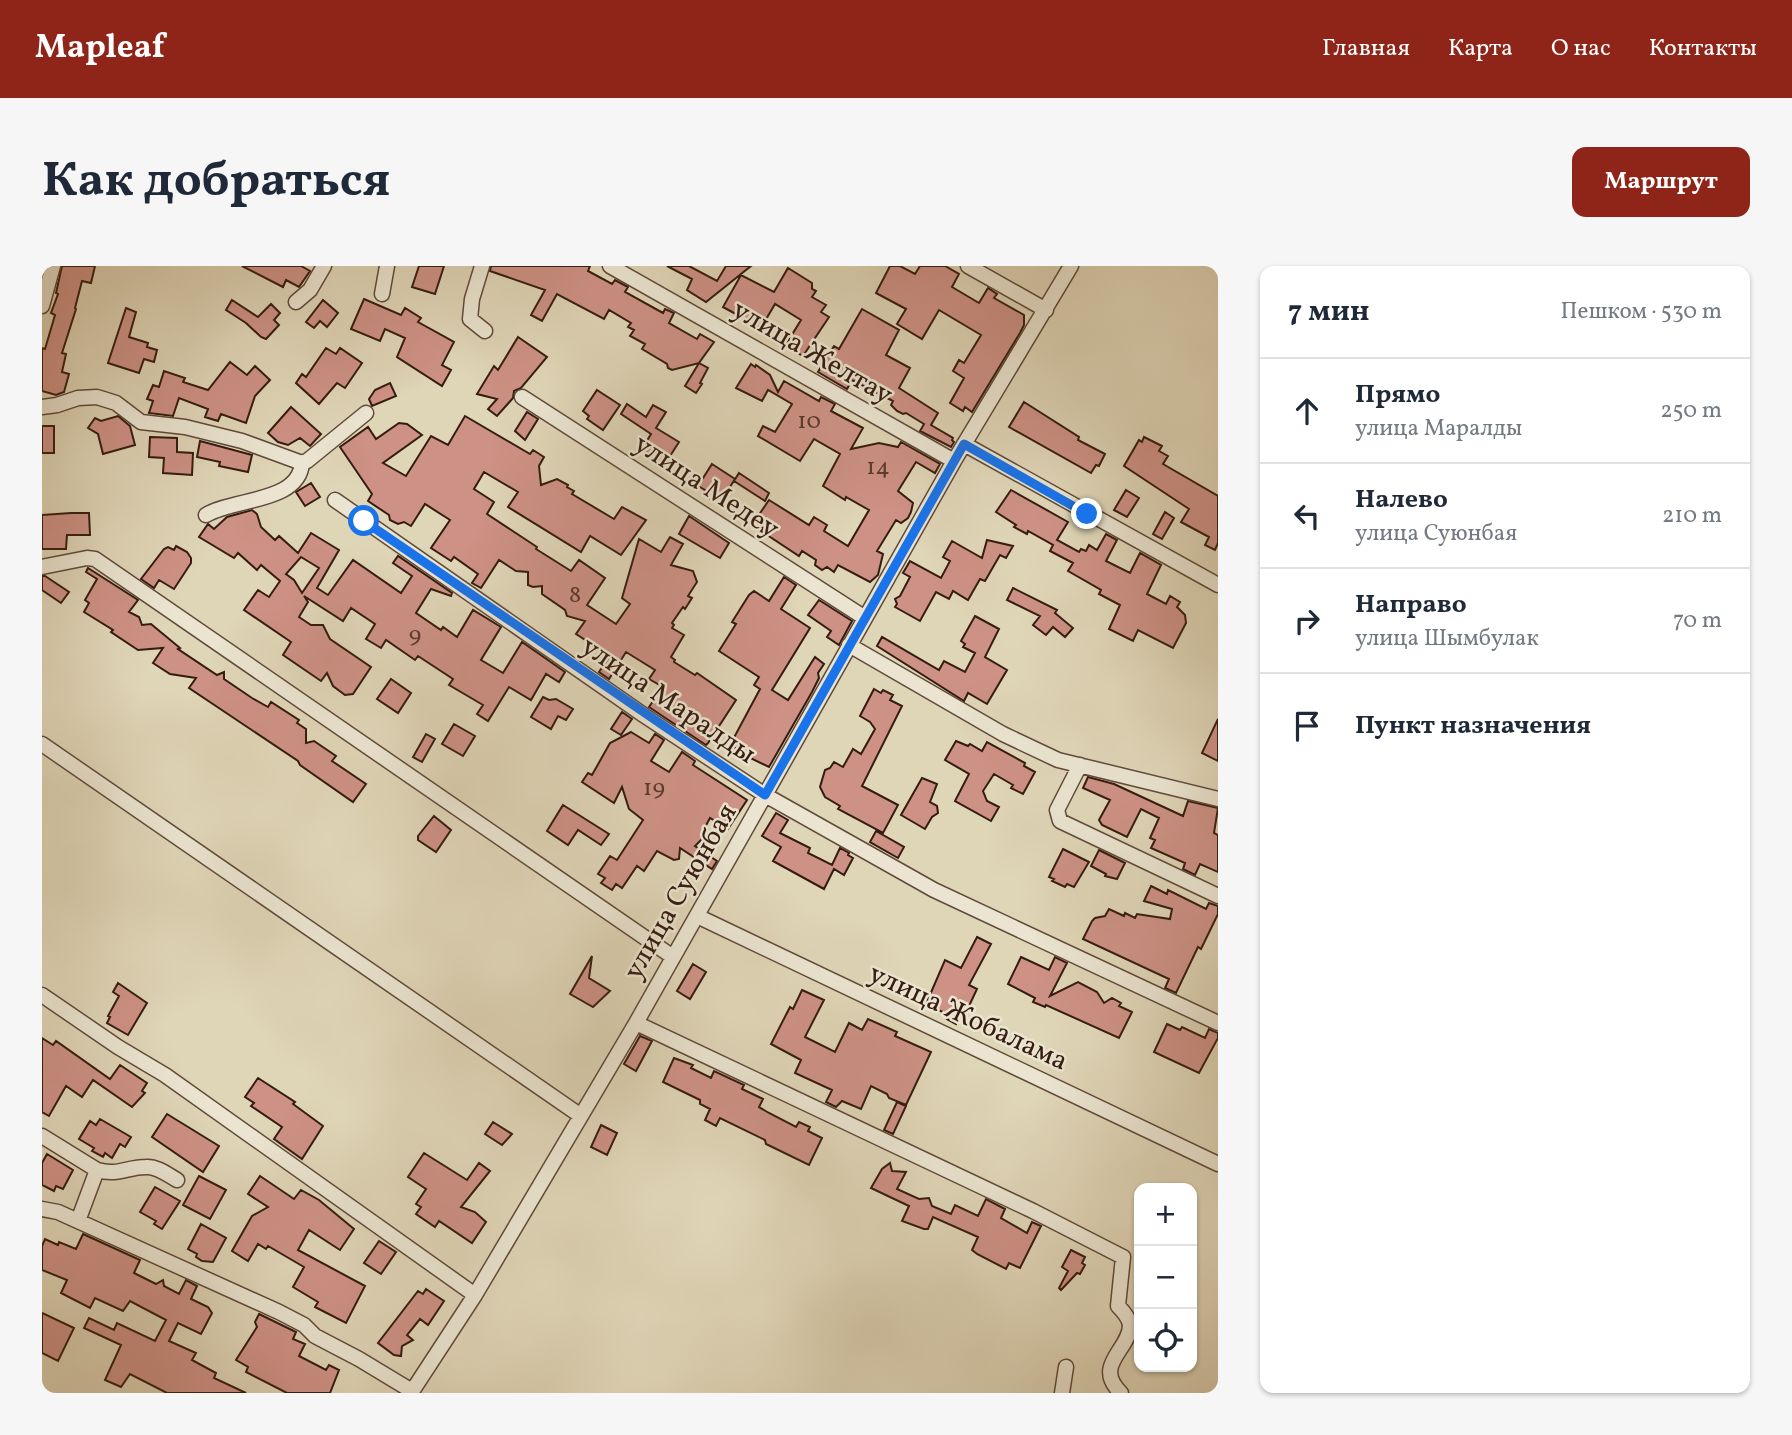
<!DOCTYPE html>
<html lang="ru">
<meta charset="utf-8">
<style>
:root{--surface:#fff;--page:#f6f6f7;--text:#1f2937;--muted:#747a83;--line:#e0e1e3;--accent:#8f2418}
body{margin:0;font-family:Vollkorn,serif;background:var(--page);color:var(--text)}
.controls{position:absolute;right:21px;bottom:21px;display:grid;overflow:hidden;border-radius:14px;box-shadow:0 2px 5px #0004}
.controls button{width:63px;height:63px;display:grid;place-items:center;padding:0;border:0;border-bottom:2px solid var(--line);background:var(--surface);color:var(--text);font:35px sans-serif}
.stop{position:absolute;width:21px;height:21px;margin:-16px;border:5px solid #1a73e8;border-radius:50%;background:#fff}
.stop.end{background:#1a73e8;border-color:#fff;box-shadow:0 2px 7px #0008}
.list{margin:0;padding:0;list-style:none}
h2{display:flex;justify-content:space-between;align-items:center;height:91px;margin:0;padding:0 28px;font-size:30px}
h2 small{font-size:23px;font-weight:400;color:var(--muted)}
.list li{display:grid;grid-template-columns:46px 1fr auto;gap:21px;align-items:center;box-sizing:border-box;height:105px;padding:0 28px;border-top:2px solid var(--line)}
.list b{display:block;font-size:26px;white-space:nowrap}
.list p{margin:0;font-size:23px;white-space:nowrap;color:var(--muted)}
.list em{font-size:23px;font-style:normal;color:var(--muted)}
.icon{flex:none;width:38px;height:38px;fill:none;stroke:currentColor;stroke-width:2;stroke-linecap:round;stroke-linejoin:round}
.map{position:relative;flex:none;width:1176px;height:1127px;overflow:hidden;border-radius:14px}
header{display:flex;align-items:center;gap:42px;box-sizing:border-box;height:98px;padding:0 35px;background:var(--accent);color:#fff}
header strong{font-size:33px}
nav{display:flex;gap:38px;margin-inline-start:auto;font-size:24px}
.intro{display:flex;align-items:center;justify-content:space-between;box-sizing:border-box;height:168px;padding:0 42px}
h1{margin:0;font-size:49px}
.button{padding:18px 32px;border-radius:14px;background:var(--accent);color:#fff;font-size:24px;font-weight:700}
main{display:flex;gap:42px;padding:0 42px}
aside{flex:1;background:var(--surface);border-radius:14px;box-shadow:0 2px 5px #0004}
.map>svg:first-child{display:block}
.building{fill:#cd9185;stroke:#361c10;stroke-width:2;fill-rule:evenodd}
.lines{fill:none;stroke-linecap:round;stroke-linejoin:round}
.minor-casing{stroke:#604a3a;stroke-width:17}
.minor{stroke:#eae4d0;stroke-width:14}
.route{stroke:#1a73e8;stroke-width:9}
.labels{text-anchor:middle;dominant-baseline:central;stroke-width:5;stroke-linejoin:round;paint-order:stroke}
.number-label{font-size:24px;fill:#5c392d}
.street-label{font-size:28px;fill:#361c10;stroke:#eae4d0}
</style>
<header>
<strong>Mapleaf</strong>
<nav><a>Главная</a><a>Карта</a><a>О нас</a><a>Контакты</a></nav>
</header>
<div class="intro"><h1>Как добраться</h1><a class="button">Маршрут</a></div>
<main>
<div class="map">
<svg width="1176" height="1127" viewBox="0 0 1176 1127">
<rect width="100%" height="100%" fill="#dfd5b7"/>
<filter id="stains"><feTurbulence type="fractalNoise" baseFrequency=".00286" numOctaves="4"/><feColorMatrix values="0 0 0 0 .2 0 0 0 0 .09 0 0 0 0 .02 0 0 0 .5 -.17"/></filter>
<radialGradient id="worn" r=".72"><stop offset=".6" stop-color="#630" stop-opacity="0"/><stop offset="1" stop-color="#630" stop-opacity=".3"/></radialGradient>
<path class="building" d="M20,0H53L49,17L40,15L33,42L34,43L20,87L24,88L20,106L27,108L22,126L14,129L0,125V82L3,83L13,49L9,47L16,28L14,27Z
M200,0H259L268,5L257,21L244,14L241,21Z
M377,0H402L393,28L370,21Z
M449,0H548L546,5L570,18L573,14L586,21L583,26L621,47L623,43L632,47L627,57L655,73L658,68L672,76L657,97L666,102L658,117L660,118L654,127L643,120L657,97L630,104L626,102L625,98L600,83L603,78L588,70L592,64L586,61L589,57L567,44L562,53L515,28L500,55L489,49L503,24L448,5Z
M625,0H647L675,15L684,0H709L664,36L645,24L650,13Z
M848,0H858L873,8L878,0H903L917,8L910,21L937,37L946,22L955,28L952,32L982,49V59L978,67L930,146L923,141L921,145L908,137L922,112L911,105L917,94L922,97L939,69L897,44L880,73L855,58L864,43L834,27Z
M746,2L770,17V23L774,25L770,31L784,39L779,46L787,51L761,90L743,80L759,54L733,38L719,62L681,41L699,9L732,26Z
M322,33L359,49L363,42L379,52L376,56L412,76L400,99L409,104L400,120L355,91L363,72L343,63L338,75L309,63Z
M190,34L216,51L229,38L238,47L232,54L237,59L224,73L219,71L204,57L184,44Z
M281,34L296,47L285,61L278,55L272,62L264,56Z
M84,42L94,46L87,71L106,77L105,81L115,84L112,96L102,93L97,107L66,97Z
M820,43L857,64L844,89L868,102L857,122L896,147L889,159L911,172L910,174L912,176L909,181L878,165L882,158L864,147L861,148L855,145L849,139L851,135L810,114L805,123L776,106L792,80L797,83Z
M476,71L505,91L479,122L472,125L471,132L455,150L446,143L455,133L435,128L452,100L456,104Z
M284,82L294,88L298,82L320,97L303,122L295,117L277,138L254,117L260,108L264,111Z
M188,96L205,109L213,100L228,114L213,130L204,157L179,148L176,155L163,151L166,143L137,132L131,150L107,147L111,135L105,133L111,119L117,121L122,105L143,112L141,116L166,124Z
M709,98L713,101L714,99L728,109L736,126L742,115L777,135L779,131L793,138L789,145L821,162L809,183L837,177L856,181L859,176L898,198L893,207L874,196L856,225L871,237L869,246L866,252L859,257L854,254L835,285L841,288L836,309L828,316L796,299L792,306L785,301L780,304L773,299L774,294L760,285L757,290L719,265L721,262L712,256L727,234L767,259L772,251L785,259L782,265L806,280L827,244L804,231L803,234L781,220L798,188L772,173L758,195L716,170L721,160L733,166L750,138L726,124L720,135L694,122Z
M348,117L354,130L330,140L327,133L333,124Z
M555,124L578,139L561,164L545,153L547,150L541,145Z
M982,136L1037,171L1036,174L1063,188L1057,200L1054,199L1049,207L967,161Z
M585,138L604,151L611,139L624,146L614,162L637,176L621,201L604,191L606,187L600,183L609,168L579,148Z
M249,141L279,168L268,180L258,172L246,179L236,176L226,167Z
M485,146L496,153L483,174L473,165Z
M76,150L88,160L93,179L61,188L56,168L46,162L53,152L59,155Z
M423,150L488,188L491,184L502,191L497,200L499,219L515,213L526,219L525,221L532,225L530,228L572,253L580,241L604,254L579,289L548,270L539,286L466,241L476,226L442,206L432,223L452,236L445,248L495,281L494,283L529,305L537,294L563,312L545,339L574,358L588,338L580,332L597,273L619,286L628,271L641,278L629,299L651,305L655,316L646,330L650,332L643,343L641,341L630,357L632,359L630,362L642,369L629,391L633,394L632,396L653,409L655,407L694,434L666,477L664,479L607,441L621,421L607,413L613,404L584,386L567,413L557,406L568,390L534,368L543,355L525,350L523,344L500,328V320L491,321L486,319V306L474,305L457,294L439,322L430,317L436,308L412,291L409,295L389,282L408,254L383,238L369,260L362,256L356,258L348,254L347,249L326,235L330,228L298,181L326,161L334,173L357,157L365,158L380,169L341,197L364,210L389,170L406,179Z
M0,160H12V187H0Z
M108,171L135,172V186L151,187L150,209L121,207L122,192L107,191Z
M1102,171L1120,180L1117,185L1126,190L1121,198L1176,230V277L1173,284L1163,279L1167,271L1139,256L1147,243L1082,200L1097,174L1100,176Z
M158,175L210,189L206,206L177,200L178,196L155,191Z
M670,198L693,213L677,238L660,228L663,224L656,220Z
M697,207L727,227L723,235L692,215Z
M269,217L278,231L263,240L254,226Z
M969,224L1026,256L1015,274L1037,286L1039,283L1044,285L1047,279L1055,284L1064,268L1075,274L1064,295L1088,307L1098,287L1119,299L1105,328L1124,338L1128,330L1138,336L1135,341L1143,349L1144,357L1131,382L1096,364L1091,375L1067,363L1078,339L1057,328L1059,324L1026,305L1031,297L1008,285L1011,279L986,265L985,268L972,261L974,259L954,246Z
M1084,224L1097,232L1085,251L1072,244Z
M210,244L215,248L219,261L233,274L237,270L256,287L269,267L297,284L275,322L286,329L311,294L359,327L370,310L351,297L356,290L410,327L409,330L389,323L374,347L399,364L401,361L415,371L431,344L459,361L439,394L461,407L480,376L523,406L517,416L504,408L489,434L467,421L446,455L435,448L441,439L407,419L411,413L376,390L373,394L344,374L339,382L324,373L333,358L309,342L301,355L262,330L266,336L257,351L269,359H281L288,373L329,401L311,428L303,429L291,420L285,407L279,415L241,389L249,376L202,344L216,324L227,331L238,315L219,299L215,304L196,287L192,292L157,271L166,258L172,263L185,251ZM259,291L277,302L260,327L252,314L244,308Z
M1123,246L1132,252L1120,273L1111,268Z
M29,247H47L48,269H25L24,283H0V249Z
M647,250L687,277L678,292L637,268Z
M945,274L971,280L964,292L958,289L943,315L938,313L926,334L911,325L907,333L894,326L878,355L853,341L855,338L853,333L858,330L868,311L861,307L868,295L899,312L908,295L901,291L910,275L940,292Z
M134,280L145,286L149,292V297L132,323L117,314L112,322L99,313L122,283L126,281L132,284Z
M46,302L96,334L87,346L97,351L100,359L109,358L138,382L136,383L175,409L182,406V413L210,432L226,441L229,436L257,454L255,457L264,463V477L272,475L294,490L290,495L324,518L311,536L258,499L256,495L147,422L154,412L128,408L111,397L121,382L96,384L69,366L71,364L42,346L47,337L43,334L55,313L44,306Z
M0,310H3L27,326L19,337L0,324Z
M742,311L754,319L739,343L768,362L730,424L746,434L773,391L782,398L776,407L777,412L770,426L727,501L698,487L697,484L688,479L718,423L712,419L717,411L677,385L694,358L690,356L707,329L712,325L727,335Z
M971,322L1015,344L1013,347L1031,362L1023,371L1011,361L1004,369L991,359L998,350L965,334Z
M777,334L810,355L797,379L785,371L789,365L766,349Z
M933,350L957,363L943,391L965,404L945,438L926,427L922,435L835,380L840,371L897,404L902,395L923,406L933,387L921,381L923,378L919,375Z
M349,413L369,427L356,447L335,433Z
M832,423L839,427L841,424L851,429L848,434L860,440L820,520L856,539L841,567L796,543L798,540L783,531L778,521L783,504L788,502L792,496L801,501L811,483L819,488L833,463L828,456L818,450Z
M501,431L507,434L514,433L531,443L524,454L516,450L509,463L489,451Z
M580,446L590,453L579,469L569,463Z
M1176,453V495L1160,487Z
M412,458L433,470L421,490L400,478Z
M589,466L607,477L613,468L622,474L609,495L627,506L640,486L653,495L651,499L705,534L686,563L668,552L662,563L661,572L653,580L675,595L670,603L638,582L637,593L632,594L615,585L602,605L595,600L580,622L574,618L570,624L559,617L563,612L556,608L568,590L575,594L601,554L587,543L580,521L572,537L540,516L546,507L550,509L568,477Z
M384,468L393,473L380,496L371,491Z
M914,475L926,480L928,478L940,485L945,476L983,497L982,500L993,506L981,528L969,522L971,519L952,508L941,525L945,535L957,541L949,555L913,535L927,508L903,494Z
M1046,511L1072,518L1141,550L1146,535L1176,542L1172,567L1176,569V606L1158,598L1153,609L1141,603L1143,597L1109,582L1113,574L1108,572L1117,552L1099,543L1085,571L1060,559L1057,554L1068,534L1041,522Z
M880,512L895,518L888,536L895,540L896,547L890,551L883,563L859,549Z
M521,539L567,568L559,579L536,564L526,579L505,565Z
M734,547L746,554L738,567L768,582L766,587L790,599L798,582L807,587L806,589L811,592L802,609L792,603L782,623L731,595L739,581L720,570Z
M392,550L409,564L394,586L376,574V570Z
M834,565L862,581L856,592L828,576Z
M1021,583L1047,596L1032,621L1025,618L1023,621L1010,615L1012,613L1007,611Z
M1057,584L1083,597L1075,613L1063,610L1064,608L1049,600Z
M1109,620L1125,628L1126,624L1164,643L1167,637L1176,640V648L1159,683L1156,681L1134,727L1123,722L1127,713L1041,673L1050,655L1053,652L1063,650L1067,643L1082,650L1083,647L1093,652L1095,648L1128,653L1130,643L1102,635Z
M935,671L949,678L927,719L935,723L920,755L916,754L914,758L905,753L907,749L884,738L903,694L919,702Z
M550,690L547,712L568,725L551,741L528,728Z
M979,691L1007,704L1013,691L1025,697L1008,730L1036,716L1055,726L1062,737L1070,732L1079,737L1077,740L1090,746L1077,772L1004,739L1003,741L991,736L993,732L966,718Z
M651,698L664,706L648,733L635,725Z
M76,717L105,737L86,769L65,757L68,751L66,750L77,730L71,726Z
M760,724L782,734L763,771L793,786L807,757L820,764L826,753L855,766L853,770L889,786L864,839L847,832L845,828L829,820L819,843L800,835L794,841L784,836L790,824L753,807L759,794L729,778L748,741L751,743Z
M1125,758L1138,764L1140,761L1163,772L1167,763L1176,767V772L1157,807L1112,786Z
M598,770L610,775L594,805L582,798Z
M0,772L11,779L14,775L68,813L78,799L105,817L100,825L103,827L90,841L51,814L40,831L24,820L7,850L0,846Z
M632,792L651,799L649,802L669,812L672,805L702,819L700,823L721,833L717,841L727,847L754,861L757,856L768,861L766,865L780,872L767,899L724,878L723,874L678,852L674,860L663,854L668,843L658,838V834L621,816Z
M216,812L253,836L251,838L281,860L260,893L232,873L240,861L209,840L212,837L203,831Z
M855,836L864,840L851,868L842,864Z
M125,848L177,880L161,906L110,871Z
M58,853L89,871L83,881L78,878L70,892L63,887L61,891L50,885L52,882L37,873L48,855L54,859Z
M451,856L470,868L460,879L443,868Z
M559,859L575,867L565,889L549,881Z
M382,887L425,914L437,897L448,905L419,941L433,946L444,956L430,977L397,955L393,961L374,948L379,941L374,938L384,923L366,911Z
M5,888L31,904L21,923L14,920L12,925L0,919V897Z
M848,897L850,905L864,906L855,923L877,933L887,932L890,940L909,948L913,939L936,950L944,933L963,943L959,952L985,967L990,956L999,960L978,1002L967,997L964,1003L935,988L930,984L936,971L891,951L886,963H882L860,955L867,940L829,922L840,903Z
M157,910L184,924L168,953L141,939Z
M218,910L252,933L259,924L277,934L312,963L298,984L267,964L256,984L323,1020L304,1057L273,1041L276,1036L251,1021L262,1001L226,980L224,983L216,978L206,995L190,985L210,950L226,941L206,928Z
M113,921L138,935L120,963L112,958L114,955L98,946Z
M159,958L184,972L171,996L160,995L154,991L155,988L146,983Z
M41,968L98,994L92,1007L114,1018L121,1014L122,1020L137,1028L144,1014L155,1020L149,1033L166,1041L170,1047L159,1068L136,1057L127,1075L154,1087L150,1094L174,1107L172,1112L204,1127H125L88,1108L79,1121L63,1114L79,1079L42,1062L47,1052L72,1064L75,1057L113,1075L124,1054L88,1035L81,1045L53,1032L48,1042L19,1027L25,1014L0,1004V980L3,973L16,979L17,976L34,983Z
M337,975L354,986L339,1008L322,997Z
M1029,984L1043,991L1040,997L1043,999L1038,1008L1035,1007L1019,1024L1017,1022L1026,1005L1020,1001Z
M384,1023L402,1035L386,1059L378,1053L365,1069L371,1074L360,1080L359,1090L352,1089L336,1077L376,1025L381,1028Z
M0,1047L32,1062L16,1095L0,1087Z
M217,1048L254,1066L251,1073L263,1078L257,1090L284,1104L287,1099L297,1104L288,1127H245L204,1106L206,1101L194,1094L215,1061L213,1056Z"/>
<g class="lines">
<defs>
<path id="minor" d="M440,0L430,33L428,53L443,65
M568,0L912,195
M926,0L1004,44
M340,28L345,0
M254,36L268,24L282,0
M0,40L11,0
M480,131L823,352
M0,141L15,139L36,132L55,131L74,137L99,156L143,161L200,175L260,197L265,195L324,147
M922,178L1176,319
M293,234L603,450L723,529L892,624L1176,757
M164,249C192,232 257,237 260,197
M0,301L45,292L53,293L631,691
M807,379L961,468L1016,494L1176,533
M0,478L539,850
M1038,499L1015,544L1018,555L1176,630
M655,650L1176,898
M0,729L76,781L123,809L433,1029
M594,757L991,945L1081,991L1076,1040C1081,1045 1087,1052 1088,1059C1088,1084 1050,1099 1079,1127
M0,870L55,904L36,955
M55,904C76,910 85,901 104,901C115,900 126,909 135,914
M0,943L16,946L237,1046L262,1059L273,1070L317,1093L370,1125
M369,1127L433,1029L594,757L912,195L1029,0
M1020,1127L1024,1101"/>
</defs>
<use href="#minor" class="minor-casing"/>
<use href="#minor" class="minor"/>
</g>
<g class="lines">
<path class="route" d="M322,255L723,529L922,178L1045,248"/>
</g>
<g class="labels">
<g class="number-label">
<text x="767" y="156">10</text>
<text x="836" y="202">14</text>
<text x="533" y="330">8</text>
<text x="373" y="370">9</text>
<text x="612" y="523">19</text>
</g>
<g class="street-label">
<text transform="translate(770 87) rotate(30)">улица Желтау</text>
<text transform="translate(664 221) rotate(33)">улица Медеу</text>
<text transform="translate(626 435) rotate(34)">улица Маралды</text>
<text transform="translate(639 626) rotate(-60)">улица Суюнбая</text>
<text transform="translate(926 752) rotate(25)">улица Жобалама</text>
</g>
</g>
<rect width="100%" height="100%" filter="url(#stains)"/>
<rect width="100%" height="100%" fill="url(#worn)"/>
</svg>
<div class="controls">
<button>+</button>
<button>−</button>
<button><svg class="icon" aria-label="locate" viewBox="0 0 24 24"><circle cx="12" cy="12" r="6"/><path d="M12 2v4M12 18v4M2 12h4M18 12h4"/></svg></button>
</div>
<div class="stop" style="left:322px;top:255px"></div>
<div class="stop end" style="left:1045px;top:248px"></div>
</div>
<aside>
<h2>7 мин<small>Пешком · 530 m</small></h2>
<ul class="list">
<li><svg class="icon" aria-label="ahead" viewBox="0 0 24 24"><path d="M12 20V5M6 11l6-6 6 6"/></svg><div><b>Прямо</b><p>улица Маралды</p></div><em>250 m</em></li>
<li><svg class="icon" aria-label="left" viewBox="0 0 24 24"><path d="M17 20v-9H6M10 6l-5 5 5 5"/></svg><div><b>Налево</b><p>улица Суюнбая</p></div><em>210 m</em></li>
<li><svg class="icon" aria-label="right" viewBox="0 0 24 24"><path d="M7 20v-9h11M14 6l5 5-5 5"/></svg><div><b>Направо</b><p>улица Шымбулак</p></div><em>70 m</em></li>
<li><svg class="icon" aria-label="arrive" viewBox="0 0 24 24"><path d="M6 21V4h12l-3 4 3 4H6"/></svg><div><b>Пункт назначения</b></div></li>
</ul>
</aside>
</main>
